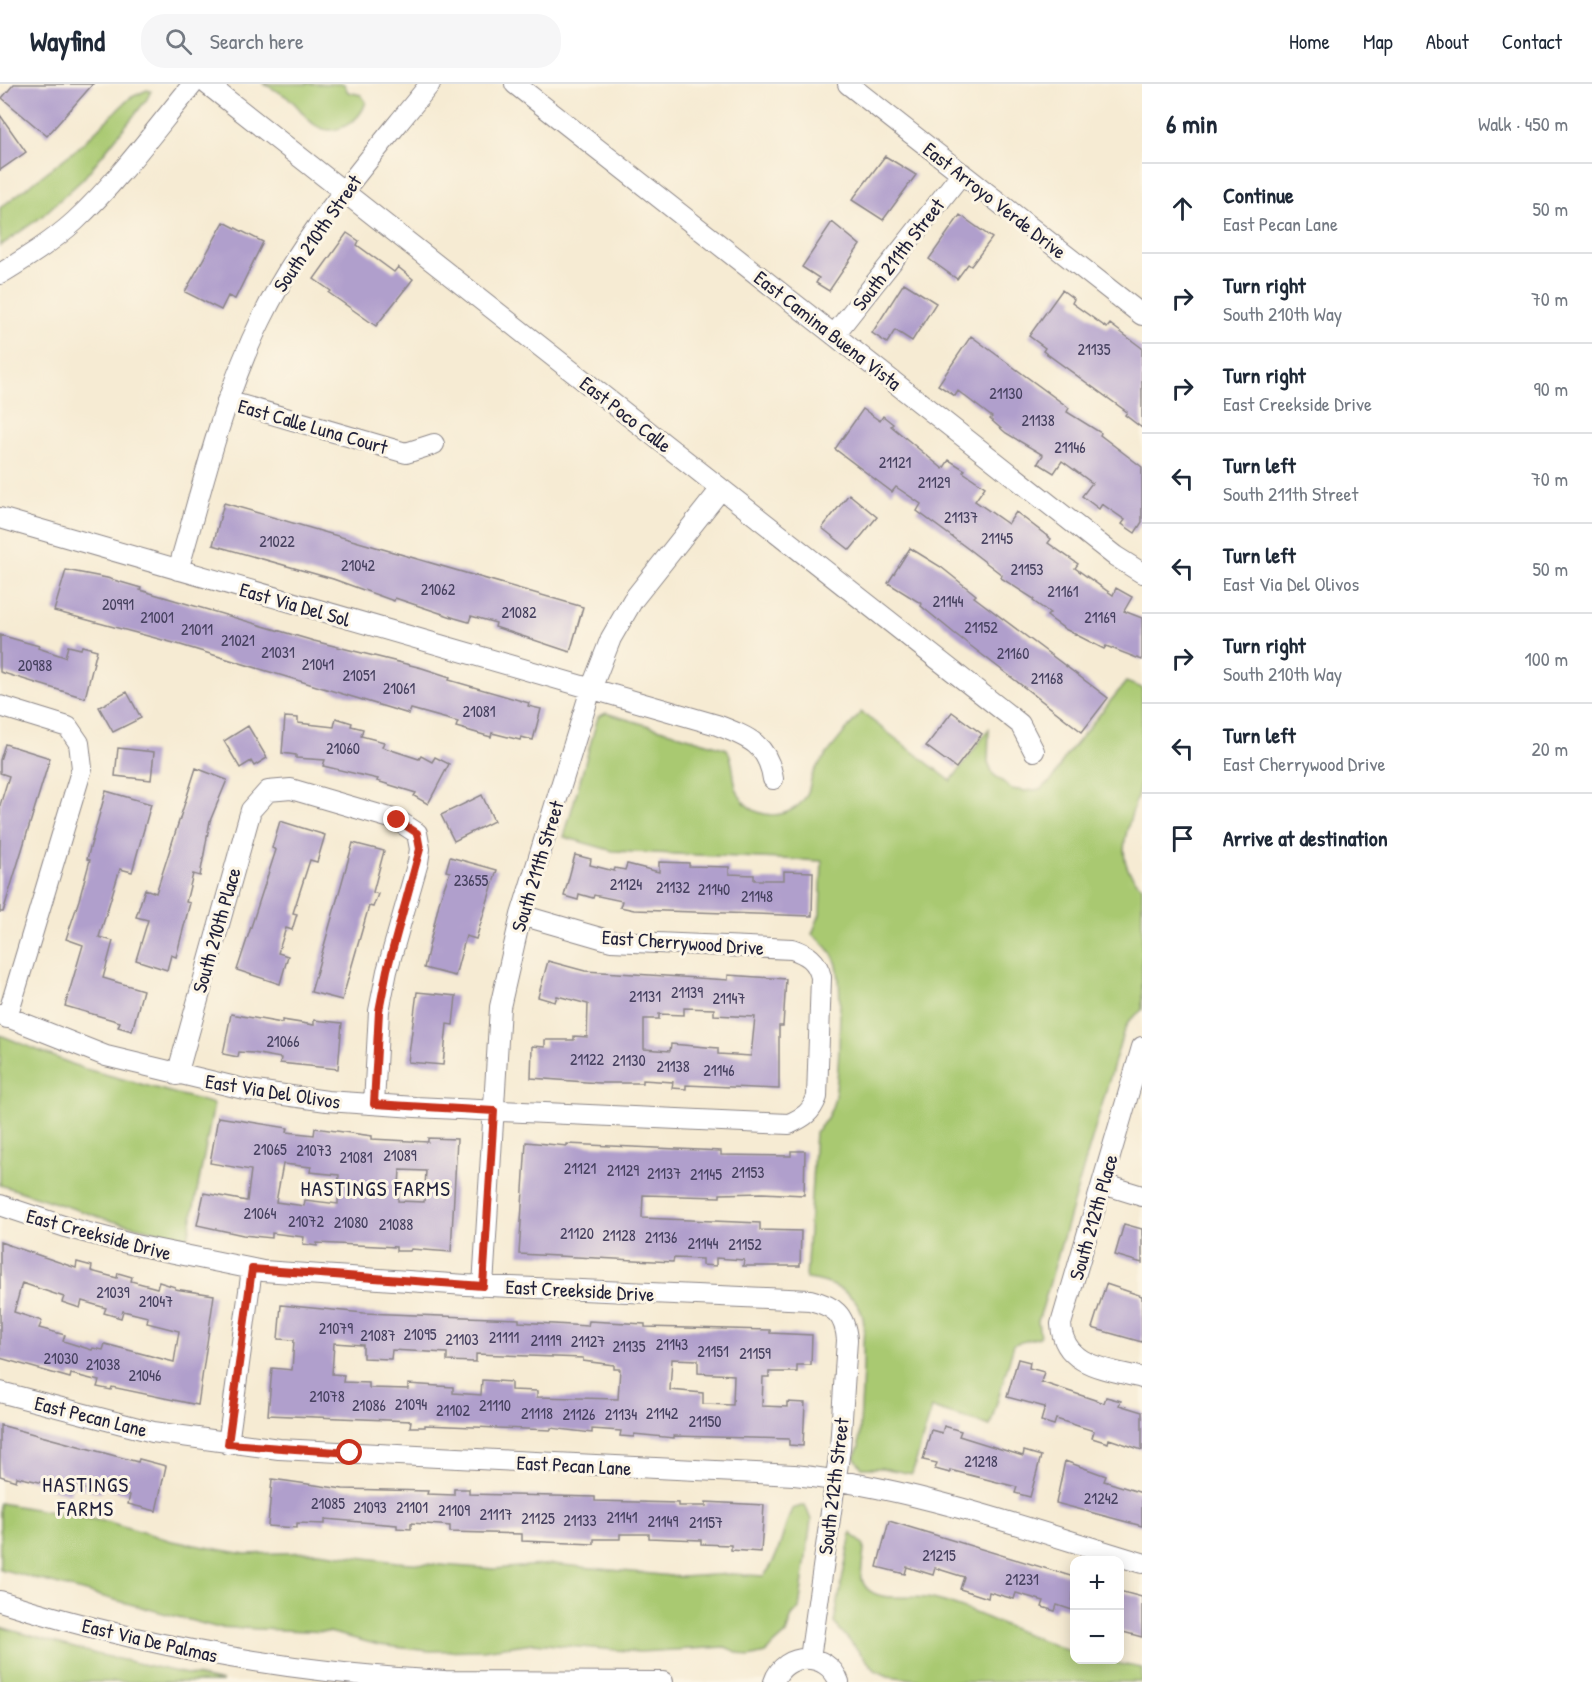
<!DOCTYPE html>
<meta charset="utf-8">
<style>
:root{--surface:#fff;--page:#f6f6f7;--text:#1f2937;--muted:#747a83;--line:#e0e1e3}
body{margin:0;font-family:"Patrick Hand",sans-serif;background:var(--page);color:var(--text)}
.controls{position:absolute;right:18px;bottom:18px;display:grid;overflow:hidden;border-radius:12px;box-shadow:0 3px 15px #0003}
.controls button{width:54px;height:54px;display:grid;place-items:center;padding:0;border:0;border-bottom:2px solid var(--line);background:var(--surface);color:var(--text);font:30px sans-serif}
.stop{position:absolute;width:18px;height:18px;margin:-14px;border:4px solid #c8321e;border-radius:50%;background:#fff}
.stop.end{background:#c8321e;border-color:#fff;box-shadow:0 2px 6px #0008}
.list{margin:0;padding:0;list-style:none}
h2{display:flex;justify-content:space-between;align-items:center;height:78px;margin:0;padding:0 24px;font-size:26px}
h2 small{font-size:20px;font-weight:400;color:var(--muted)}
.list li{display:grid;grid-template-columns:39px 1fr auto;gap:18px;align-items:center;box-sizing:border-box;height:90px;padding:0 24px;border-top:2px solid var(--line)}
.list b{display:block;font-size:22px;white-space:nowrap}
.list p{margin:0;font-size:20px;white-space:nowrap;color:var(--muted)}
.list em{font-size:20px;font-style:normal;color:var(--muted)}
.icon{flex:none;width:33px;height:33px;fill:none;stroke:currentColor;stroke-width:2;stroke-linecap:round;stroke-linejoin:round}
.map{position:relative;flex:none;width:1142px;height:1598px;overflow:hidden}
header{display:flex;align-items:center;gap:36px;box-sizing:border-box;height:84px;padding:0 30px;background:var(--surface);border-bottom:2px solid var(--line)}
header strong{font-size:28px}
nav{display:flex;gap:33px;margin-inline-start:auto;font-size:21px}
.search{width:420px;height:54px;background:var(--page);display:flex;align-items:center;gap:15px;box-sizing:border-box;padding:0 21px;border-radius:24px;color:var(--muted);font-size:22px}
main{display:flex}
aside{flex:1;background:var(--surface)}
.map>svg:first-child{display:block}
.green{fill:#a9c971;stroke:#667656;stroke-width:1.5}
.building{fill:#b09fcc;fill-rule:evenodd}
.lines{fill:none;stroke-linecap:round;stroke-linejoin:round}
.minor-casing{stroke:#8c8687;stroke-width:22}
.minor{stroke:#fff;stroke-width:20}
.route{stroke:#c8321e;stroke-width:8}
.labels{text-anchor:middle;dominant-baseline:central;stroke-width:6;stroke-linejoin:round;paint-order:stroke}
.number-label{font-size:16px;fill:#46415f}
.street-label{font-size:20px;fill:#22223b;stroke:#fcf5e5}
.neighbourhood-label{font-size:21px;letter-spacing:1.5px;fill:#22223b;stroke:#fcf5e5}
</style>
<header>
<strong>Wayfind</strong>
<div class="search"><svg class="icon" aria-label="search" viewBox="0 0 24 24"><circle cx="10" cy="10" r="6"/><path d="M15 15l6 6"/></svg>Search here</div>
<nav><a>Home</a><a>Map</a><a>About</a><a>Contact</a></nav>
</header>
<main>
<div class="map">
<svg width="1142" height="1598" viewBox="0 0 1142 1598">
<rect width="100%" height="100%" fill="#fcf5e5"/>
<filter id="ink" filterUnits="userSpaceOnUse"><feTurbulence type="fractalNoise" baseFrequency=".0167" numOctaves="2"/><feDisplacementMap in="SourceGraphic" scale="12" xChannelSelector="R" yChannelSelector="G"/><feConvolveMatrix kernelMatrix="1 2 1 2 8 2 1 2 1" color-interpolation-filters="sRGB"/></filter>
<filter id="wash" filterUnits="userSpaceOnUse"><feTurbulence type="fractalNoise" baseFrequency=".008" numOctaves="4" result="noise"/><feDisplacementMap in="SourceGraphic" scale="24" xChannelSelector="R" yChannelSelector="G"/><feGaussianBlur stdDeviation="1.35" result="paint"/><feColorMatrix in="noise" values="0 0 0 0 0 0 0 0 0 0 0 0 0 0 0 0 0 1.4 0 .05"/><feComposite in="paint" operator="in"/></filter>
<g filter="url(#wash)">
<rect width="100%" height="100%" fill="#f6ebd3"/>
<path class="green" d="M264,0H344L348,8L361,11L366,18C360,38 334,54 315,41C306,35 300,24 292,17C284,10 273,5 264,0Z
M147,6L151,7L147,15L83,95L41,133L0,162V124L78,64L130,14Z
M1126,598L1142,604C1142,632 1142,661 1142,689C1140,725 1103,772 1142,802V926L1129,937L1123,949L1043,1222L1038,1237L1040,1253L1014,1260L990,1342L932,1324L912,1390L882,1384H862L854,1373L859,1363C860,1329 864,1295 863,1261C863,1253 865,1242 863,1234C857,1208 829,1197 806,1195L815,1048C824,1040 831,1029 834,1017C839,995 843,897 836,878C831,865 822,857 812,850L820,830L822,777L613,767L564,753L598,633L606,629L727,665C737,682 730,702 743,717C761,739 797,734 808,708C811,701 810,693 815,686C829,666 846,647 861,628L951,697L989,645L988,678L993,690L1012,705L1025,707L1041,705L1052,696L1065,673Z
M0,951L82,984L214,1020L188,1154L112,1137L0,1101Z
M0,1419L109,1438L172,1457L245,1470L318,1468L397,1478L495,1485L553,1480L681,1493L731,1490L764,1492C781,1471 781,1450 792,1425L805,1421L811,1436L799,1525L792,1532L786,1550L765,1569L749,1573L725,1563L639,1568L533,1559L483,1566L429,1567L379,1561L329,1548L215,1543L0,1485Z
M851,1449L864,1461C865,1474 857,1491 865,1502C877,1519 908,1511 927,1514C951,1518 974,1529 997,1538C1022,1549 1049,1559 1074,1569V1576H1100L1142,1584V1598H933L888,1592L875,1586L834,1539Z
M0,1543L96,1570L223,1598H0Z"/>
<g id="blocks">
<path class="building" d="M14,0H93L47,52L2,14Z
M0,31L26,68L0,86Z
M885,72L916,91L883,136L852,116Z
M960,131L992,154L971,182L968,180L957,195L929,175Z
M224,138L263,158L235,215L228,212L221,226L185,208Z
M832,138L860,161L829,207L816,199L819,194L802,183Z
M347,149L359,157L357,161L394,188L398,183L413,195L376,242L329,209L331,207L314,195Z
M904,199L936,219L912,257L895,246L887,259L872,249Z
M1062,206L1074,215L1072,219L1107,244L1110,240L1142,264V344L1125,331L1127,328L1043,267L1045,264L1029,252Z
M971,252L1069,324L1067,328L1101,349L1100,351L1142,383V438L1135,449L1122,440L1125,436L1102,420L1099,425L1082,412L1092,399L1062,377L1054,389L1038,379L1043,371L1006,349L990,335L992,333L958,307L955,312L938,301Z
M863,325L880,337L883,332L893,340L891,342L943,385L949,376L965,386L963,388L985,403L975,417L1008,440L1016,428L1051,455L1048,459L1078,480L1075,484L1113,511L1116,504L1132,513L1124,527L1142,534V576L1106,562L1104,565L1065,545L1047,532L1050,529L1033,517L1034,515L1001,494L1002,491L967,464L917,427L921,420L896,403L892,408L835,365Z
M849,410L877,433L850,466L822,444Z
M224,419L583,523L570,568L495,543L496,539L471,532L469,538L455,534L395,514L394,517L333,495L213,461Z
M910,464L941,483L976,511L974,513L1108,614L1082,648L954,549L921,522L922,520L888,499Z
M66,486L107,494L141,504L140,506L314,557L422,584L450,593L449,596L529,619L528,622L541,625L533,656L521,653L520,656L492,649L491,653L456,643L458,638L411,625L409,630L174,559L54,527Z
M0,551L39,562L38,564L65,573L68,562L81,565L82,562L97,566L85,614L0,588Z
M127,608L141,634L113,648L99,623Z
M952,628L982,650L956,684L926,662Z
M285,633L298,634V639L334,643L336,634L352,639L351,642L363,645L361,652L384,658L382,663L419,675L421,672L432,678L435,673L449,680L428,720L414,712L416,709L377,697L378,695L323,682L325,676L296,674V671L282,669Z
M248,642L267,674L254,682L251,677L240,684L224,657Z
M5,660L50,674L3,828H0V721L9,692L0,689V676Z
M118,664L154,668L151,696L115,692Z
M196,684L227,696L210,737L200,792L193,790L186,818L190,819L176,873L171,871L167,886L136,876L148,836L136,833L145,805L156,809Z
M106,707L151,720L132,788L120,785L99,853L113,857L103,894L143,906L132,947L118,943L120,938L65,922L83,861L66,855L79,816L90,776L87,775Z
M482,711L494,737L454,757L441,731Z
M280,737L325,751L317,778L310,776L293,829L297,830L292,846L286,844L278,869L288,872L280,900L237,886L276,766L272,764Z
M353,759L384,767L373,808L378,810L373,823L369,822L342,916L311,908Z
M575,771L591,775L590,781L614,787L615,784L625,786L627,780L659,788V778L689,779V782L729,783V790L754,791V796H784V787L813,788L812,832L634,826L620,823L622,817L594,811L593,814L579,810L578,816L564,812Z
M450,773L497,786L476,855L466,852L455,892L424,884L440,815L450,788L446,787Z
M548,877L585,887L618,889L728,896V891L786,895L783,942H779V1005L686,1001V1005L672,1004L673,998L643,996V999H600L531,994L532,962L545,963V956H574V952L587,953L588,920L557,912L555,918L538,913ZM684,924L714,925V931L755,933L751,972L718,970V964L671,960L670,967L644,965V935H659V930L684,931Z
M417,908L456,912L453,941L447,940L443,981L408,978Z
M231,930L282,939V936L314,941V936L342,939L338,985L280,979L281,974L253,969L239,968L238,973L223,970Z
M218,1033L288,1044L287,1048L314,1051L315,1044L372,1052V1055L428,1058V1054L457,1055L451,1168L411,1165L410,1167H396V1163L317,1159V1162L303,1160L304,1153L272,1149V1154L243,1151L197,1141L204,1109L247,1117L251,1086L210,1079ZM283,1080L311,1083L310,1088L339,1091L338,1120L305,1116L304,1122L276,1118ZM400,1086L426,1087L424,1118L398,1117Z
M526,1058L567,1062V1060L721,1067V1071L791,1072V1067H805L804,1111L762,1109L720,1110V1113L643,1111L642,1134L760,1139V1146L801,1147L800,1182H743L744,1176L716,1174V1182L702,1181V1175L674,1174L673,1178L519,1170Z
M1124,1140L1142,1145V1179L1115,1171Z
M0,1158L76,1184L77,1178L92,1182L91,1187L117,1194L118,1189L132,1193L131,1197L157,1204L159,1198L175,1203V1205L214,1211L198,1321L112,1303L111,1306L97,1303L99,1297L71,1290L70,1294L0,1274ZM22,1199L64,1213L62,1218L80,1224L82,1217L106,1224L104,1229L121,1234L123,1227L148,1233L147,1239L179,1247L174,1278L105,1260L103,1266L93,1264L92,1266L63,1257L65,1251L39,1244L42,1237L14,1228Z
M1106,1200L1142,1212V1258L1092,1244Z
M281,1221L364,1229L519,1235V1238L588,1242L589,1237L645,1240V1243L770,1246V1249L812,1251L811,1281H797V1288H769V1293H763L762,1322L787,1323V1318L805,1319L803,1362L789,1361V1355L674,1352V1354L634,1350V1353L620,1352L621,1347L592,1345V1349L551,1344V1346L425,1341V1343H410L411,1337L268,1331L272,1284L292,1286L294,1256L278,1255ZM334,1259L363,1261V1274L391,1275L392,1266L447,1269V1277L476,1278V1270L583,1274V1277L614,1281V1285H620L618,1315L537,1313V1307L511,1306V1298L482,1296L481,1311L453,1309V1303L408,1300V1305L369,1304V1299L343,1298L344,1291L332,1290ZM672,1275L698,1276V1289L734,1291L733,1321L703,1320V1309L670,1306Z
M1018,1275L1030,1278L1029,1284L1044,1288L1041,1298L1104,1319L1106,1313L1121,1317L1119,1321L1142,1328V1366L1109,1355L1108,1359L1092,1354L1094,1347L1056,1335L1054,1341L1041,1337L1045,1323L1007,1313Z
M0,1341L138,1378L139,1375L166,1382L156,1427L128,1420L130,1411L102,1404L101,1409L72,1402L70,1410L43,1403L44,1399L17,1393L16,1397L0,1392Z
M944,1342L961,1347L959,1352L1023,1372L1024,1367L1041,1372L1030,1413L1015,1409L1017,1403L950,1386V1389L935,1385L937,1379L923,1376L931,1346L942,1349Z
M1065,1377L1106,1392L1104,1397L1142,1409V1442L1056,1419Z
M272,1395L343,1405L428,1407L427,1410L454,1411V1405H469V1410L595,1413V1417L678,1419V1422H706V1418L764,1421L761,1468L731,1466V1461L701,1460V1456L649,1454V1450H620V1455H594V1460L522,1457V1450L450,1448V1442L440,1441L411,1439V1445L397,1444V1441L325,1435V1440L297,1439V1444L268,1442Z
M889,1437L1074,1493L1072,1526L1057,1521L1055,1527L1042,1523L1044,1517L1016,1509L1014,1515L989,1508L988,1514L960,1505L964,1493L935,1484L933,1491L907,1483L905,1490L877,1483Z
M1119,1507L1142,1513V1553L1119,1547Z"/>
</g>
</g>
<g filter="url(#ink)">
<use href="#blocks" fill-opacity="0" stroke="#8c8687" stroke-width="1.5"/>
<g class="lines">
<defs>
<path id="minor" d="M207,0L1020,640L1034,667
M515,0L1115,472L1142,489
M848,0L1142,231
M0,190C26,174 52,158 75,137C119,96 155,46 193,0
M834,251L962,89
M227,317L406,369L434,360
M0,434L717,641C748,653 768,660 773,695
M178,486C203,402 222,315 261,236C303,149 370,75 430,0
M0,622L68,643L79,659L82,684L7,934
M0,930L106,972L248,1006L327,1017L415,1023L789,1040C804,1033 811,1029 817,1013L821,893C817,876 807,870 792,865L611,857L521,831
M1142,963L1061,1240C1063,1283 1108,1285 1142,1294
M177,991L251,726L268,707L291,705L397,736L417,749L420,765L418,778L387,887L379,927L374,1020
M1103,1100L1142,1112
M0,1121L69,1144L135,1161L263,1187L466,1201L810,1216C834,1222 845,1230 847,1256L840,1365L810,1574
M483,1202L500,923L521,831L591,605L611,554L633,516L721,405
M0,1308L153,1348L279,1365L794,1391C913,1403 1028,1445 1142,1479
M228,1360L252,1185
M0,1517C145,1563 293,1589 445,1597C517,1598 590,1597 663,1598
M774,1598C784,1567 828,1567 839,1598"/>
</defs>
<use href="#minor" class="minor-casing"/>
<use href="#minor" class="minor"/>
</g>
</g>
<g class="lines" filter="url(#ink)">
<path class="route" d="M350,1369L228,1360L252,1185L483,1202L494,1027L374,1020L379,927L387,886L420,765L417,749L397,736"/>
</g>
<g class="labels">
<g class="number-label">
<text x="1094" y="265">21135</text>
<text x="1006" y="309">21130</text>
<text x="1038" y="336">21138</text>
<text x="1070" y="363">21146</text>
<text x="895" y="378">21121</text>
<text x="934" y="398">21129</text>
<text x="961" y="433">21137</text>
<text x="997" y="454">21145</text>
<text x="277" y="457">21022</text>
<text x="358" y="481">21042</text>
<text x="1027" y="485">21153</text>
<text x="438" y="505">21062</text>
<text x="1063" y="507">21161</text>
<text x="948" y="517">21144</text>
<text x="118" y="520">20991</text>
<text x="519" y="528">21082</text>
<text x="157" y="533">21001</text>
<text x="1100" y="533">21169</text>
<text x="981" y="543">21152</text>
<text x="197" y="545">21011</text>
<text x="238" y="556">21021</text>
<text x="278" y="568">21031</text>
<text x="1013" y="569">21160</text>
<text x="318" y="580">21041</text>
<text x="35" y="581">20988</text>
<text x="359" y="591">21051</text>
<text x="1047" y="594">21168</text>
<text x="399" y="604">21061</text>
<text x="479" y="627">21081</text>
<text x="343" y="664">21060</text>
<text x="471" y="796">23655</text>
<text x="626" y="800">21124</text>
<text x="673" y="803">21132</text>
<text x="714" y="805">21140</text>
<text x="757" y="812">21148</text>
<text x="687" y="908">21139</text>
<text x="645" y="912">21131</text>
<text x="729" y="914">21147</text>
<text x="283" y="957">21066</text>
<text x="587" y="975">21122</text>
<text x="629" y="976">21130</text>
<text x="673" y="982">21138</text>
<text x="719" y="986">21146</text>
<text x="270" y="1065">21065</text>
<text x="314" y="1066">21073</text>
<text x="400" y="1071">21089</text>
<text x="356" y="1073">21081</text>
<text x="580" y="1084">21121</text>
<text x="623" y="1086">21129</text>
<text x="748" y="1088">21153</text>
<text x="664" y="1089">21137</text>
<text x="706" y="1090">21145</text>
<text x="260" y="1129">21064</text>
<text x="306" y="1137">21072</text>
<text x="351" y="1138">21080</text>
<text x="396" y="1140">21088</text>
<text x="577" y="1149">21120</text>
<text x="619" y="1151">21128</text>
<text x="661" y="1153">21136</text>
<text x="703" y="1159">21144</text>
<text x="745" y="1160">21152</text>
<text x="113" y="1208">21039</text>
<text x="156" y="1217">21047</text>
<text x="336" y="1244">21079</text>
<text x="420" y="1250">21095</text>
<text x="378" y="1251">21087</text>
<text x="504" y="1253">21111</text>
<text x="462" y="1255">21103</text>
<text x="546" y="1256">21119</text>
<text x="588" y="1257">21127</text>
<text x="672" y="1260">21143</text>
<text x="629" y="1262">21135</text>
<text x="713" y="1267">21151</text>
<text x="755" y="1269">21159</text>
<text x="61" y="1274">21030</text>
<text x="103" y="1280">21038</text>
<text x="145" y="1291">21046</text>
<text x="327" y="1312">21078</text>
<text x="411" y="1320">21094</text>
<text x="369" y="1321">21086</text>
<text x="495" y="1321">21110</text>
<text x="453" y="1326">21102</text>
<text x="537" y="1329">21118</text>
<text x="662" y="1329">21142</text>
<text x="579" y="1330">21126</text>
<text x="621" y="1330">21134</text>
<text x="705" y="1337">21150</text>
<text x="981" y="1377">21218</text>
<text x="1101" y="1414">21242</text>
<text x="328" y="1419">21085</text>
<text x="370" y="1423">21093</text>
<text x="412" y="1423">21101</text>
<text x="454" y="1426">21109</text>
<text x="496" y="1430">21117</text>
<text x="622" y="1433">21141</text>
<text x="538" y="1434">21125</text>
<text x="580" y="1436">21133</text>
<text x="663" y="1437">21149</text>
<text x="706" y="1438">21157</text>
<text x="939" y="1471">21215</text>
<text x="1022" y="1495">21231</text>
</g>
<g class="street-label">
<text transform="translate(995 116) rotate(38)">East Arroyo Verde Drive</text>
<text transform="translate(317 149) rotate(-55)">South 210th Street</text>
<text transform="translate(898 170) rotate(-52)">South 211th Street</text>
<text transform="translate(828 246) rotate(38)">East Camina Buena Vista</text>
<text transform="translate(626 330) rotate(38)">East Poco Calle</text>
<text transform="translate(313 342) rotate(16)">East Calle Luna Court</text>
<text transform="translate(295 520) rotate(16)">East Via Del Sol</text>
<text transform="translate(537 782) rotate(-73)">South 211th Street</text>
<text transform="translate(216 846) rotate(-74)">South 210th Place</text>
<text transform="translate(683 858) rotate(4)">East Cherrywood Drive</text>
<text transform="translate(273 1007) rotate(9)">East Via Del Olivos</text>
<text transform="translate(1093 1133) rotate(-74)">South 212th Place</text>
<text transform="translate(99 1150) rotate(15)">East Creekside Drive</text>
<text transform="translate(580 1206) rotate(3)">East Creekside Drive</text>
<text transform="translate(91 1332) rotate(14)">East Pecan Lane</text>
<text transform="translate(574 1381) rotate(3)">East Pecan Lane</text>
<text transform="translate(833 1402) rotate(-83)">South 212th Street</text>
<text transform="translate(150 1556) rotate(13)">East Via De Palmas</text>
</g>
<g class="neighbourhood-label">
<text x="376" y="1104">HASTINGS FARMS</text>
<text x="86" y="1400">HASTINGS<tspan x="86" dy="24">FARMS</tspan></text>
</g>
</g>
</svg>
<div class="controls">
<button>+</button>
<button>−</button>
</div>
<div class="stop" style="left:350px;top:1369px"></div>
<div class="stop end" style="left:397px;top:736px"></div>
</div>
<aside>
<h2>6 min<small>Walk · 450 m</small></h2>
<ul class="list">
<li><svg class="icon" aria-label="ahead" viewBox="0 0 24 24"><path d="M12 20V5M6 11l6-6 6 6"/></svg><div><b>Continue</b><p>East Pecan Lane</p></div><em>50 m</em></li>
<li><svg class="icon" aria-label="right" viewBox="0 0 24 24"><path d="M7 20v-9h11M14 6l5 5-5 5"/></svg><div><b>Turn right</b><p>South 210th Way</p></div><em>70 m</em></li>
<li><svg class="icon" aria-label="right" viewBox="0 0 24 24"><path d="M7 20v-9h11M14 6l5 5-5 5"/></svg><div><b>Turn right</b><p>East Creekside Drive</p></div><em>90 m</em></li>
<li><svg class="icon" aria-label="left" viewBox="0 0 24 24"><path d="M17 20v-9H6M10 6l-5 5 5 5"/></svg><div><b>Turn left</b><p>South 211th Street</p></div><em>70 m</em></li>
<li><svg class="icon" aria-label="left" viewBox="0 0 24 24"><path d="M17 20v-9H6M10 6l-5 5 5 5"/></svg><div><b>Turn left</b><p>East Via Del Olivos</p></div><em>50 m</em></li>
<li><svg class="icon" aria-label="right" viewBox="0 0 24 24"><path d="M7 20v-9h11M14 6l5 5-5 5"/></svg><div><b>Turn right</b><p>South 210th Way</p></div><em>100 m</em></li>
<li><svg class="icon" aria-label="left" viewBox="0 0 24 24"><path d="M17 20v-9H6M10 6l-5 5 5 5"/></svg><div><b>Turn left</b><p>East Cherrywood Drive</p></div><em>20 m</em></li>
<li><svg class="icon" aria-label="arrive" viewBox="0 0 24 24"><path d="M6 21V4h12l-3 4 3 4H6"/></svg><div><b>Arrive at destination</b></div></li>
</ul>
</aside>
</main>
